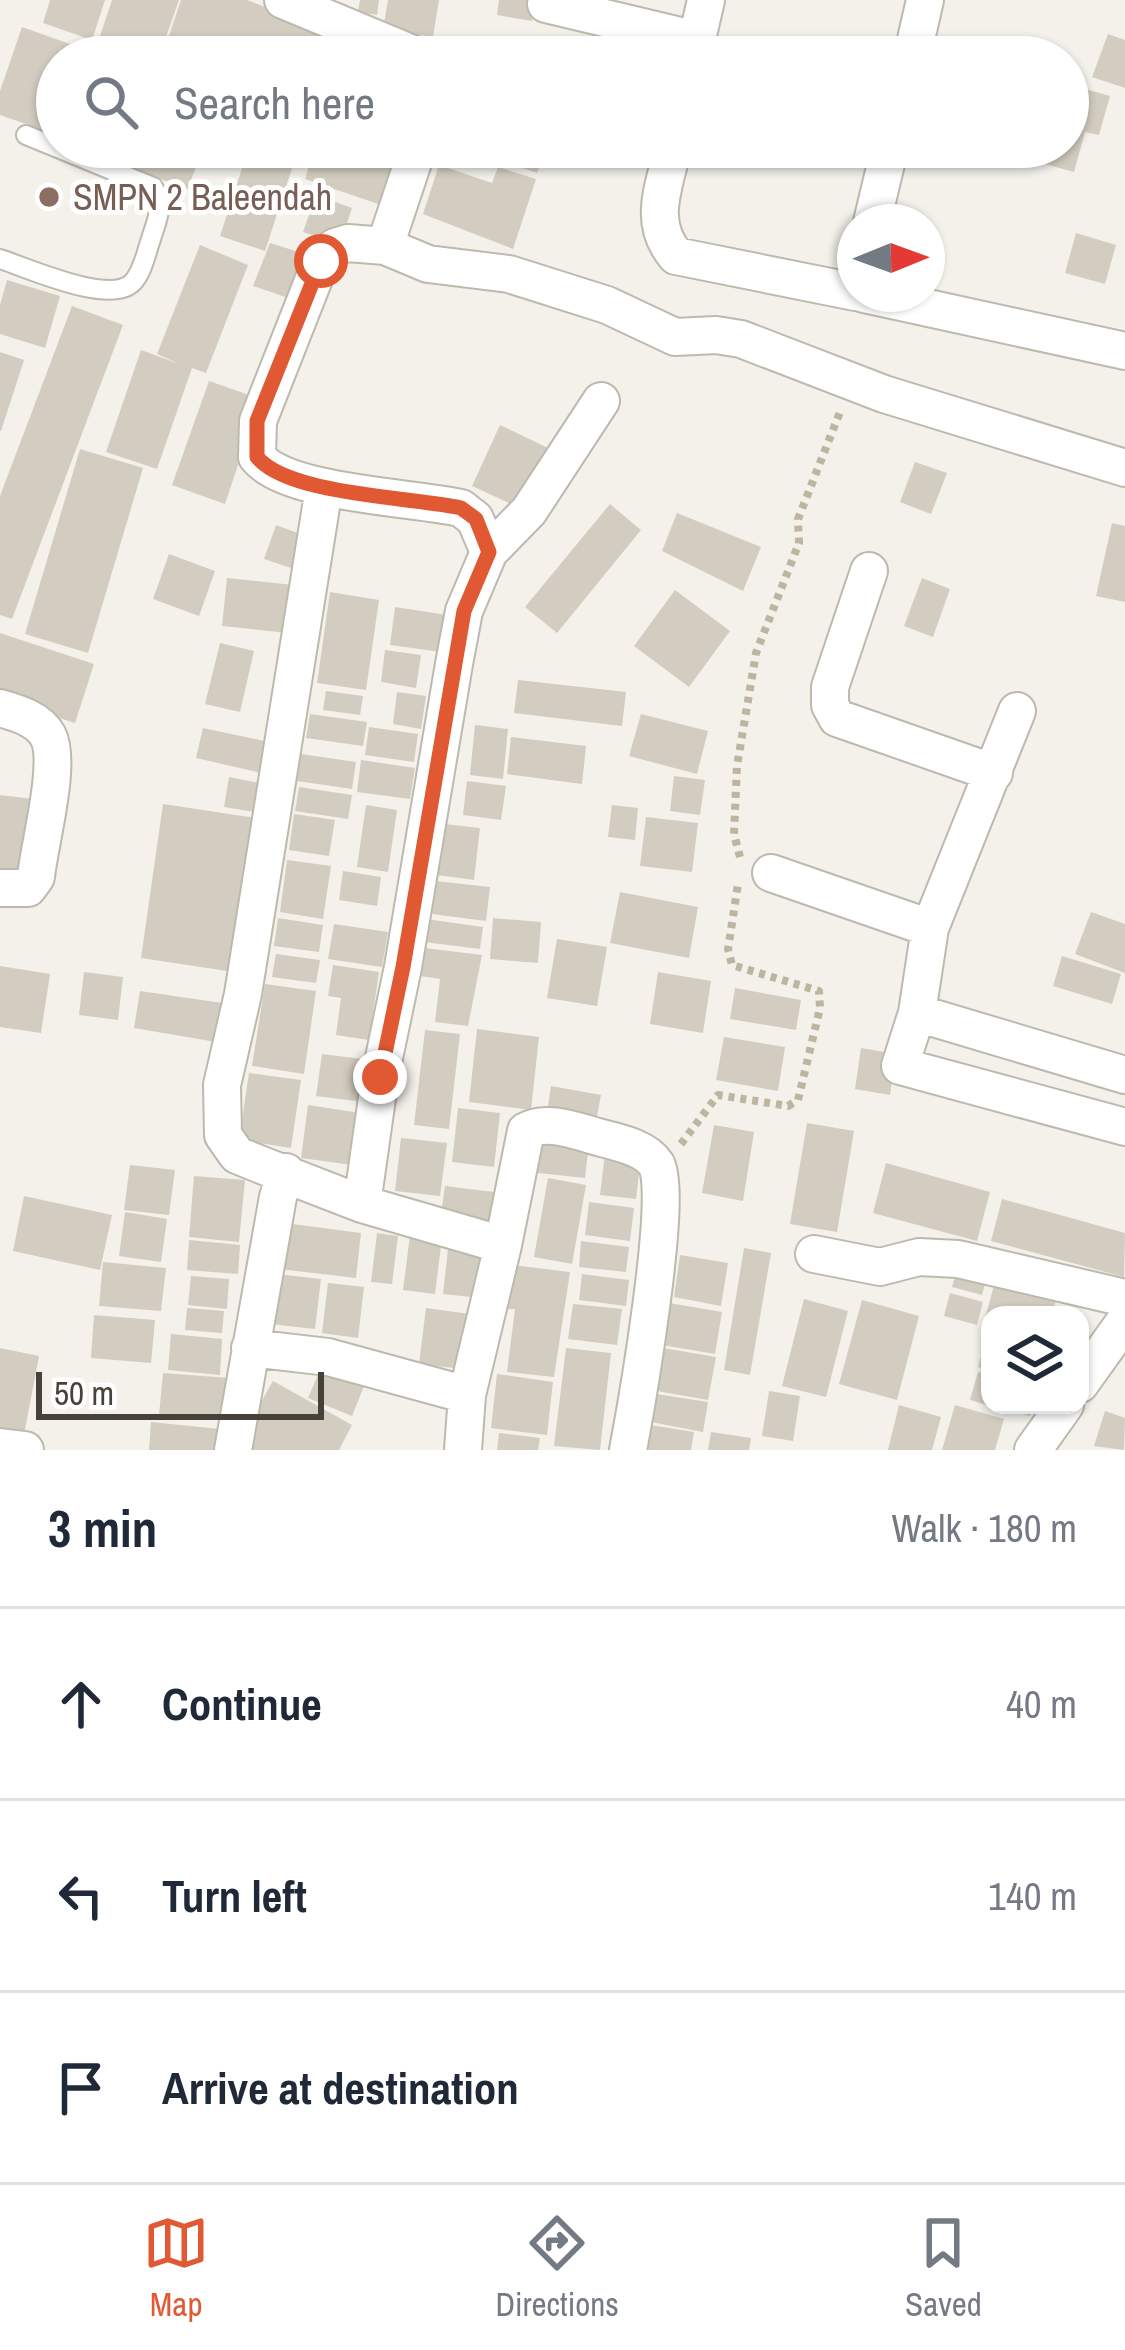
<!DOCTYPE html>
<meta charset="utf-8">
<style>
:root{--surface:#fff;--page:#f2f2f3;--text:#1f2937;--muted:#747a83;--line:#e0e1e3;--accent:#e15933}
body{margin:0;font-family:"Archivo Narrow",sans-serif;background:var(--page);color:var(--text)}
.controls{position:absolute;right:36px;bottom:36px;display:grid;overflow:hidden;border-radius:24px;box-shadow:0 3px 9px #0004}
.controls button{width:108px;height:108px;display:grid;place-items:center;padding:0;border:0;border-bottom:3px solid var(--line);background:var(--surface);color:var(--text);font:60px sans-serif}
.compass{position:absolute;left:837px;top:204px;width:108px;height:108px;border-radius:50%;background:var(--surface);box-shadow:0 3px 9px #0004;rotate:89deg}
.scale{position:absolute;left:36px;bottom:30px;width:288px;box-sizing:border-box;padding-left:12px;border:6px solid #464239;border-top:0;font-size:33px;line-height:42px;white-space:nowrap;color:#464239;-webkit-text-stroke:9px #fff;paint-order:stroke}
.stop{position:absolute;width:36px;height:36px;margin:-27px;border:9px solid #e15933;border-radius:50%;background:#fff}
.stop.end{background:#e15933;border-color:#fff;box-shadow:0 3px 12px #0008}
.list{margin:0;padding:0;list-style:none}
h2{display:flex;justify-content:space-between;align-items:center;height:156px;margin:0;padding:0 48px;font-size:51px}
h2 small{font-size:39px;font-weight:400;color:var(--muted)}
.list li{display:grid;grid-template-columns:78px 1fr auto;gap:36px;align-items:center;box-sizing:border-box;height:192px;padding:0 48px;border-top:3px solid var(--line)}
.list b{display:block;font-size:45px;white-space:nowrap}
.list em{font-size:39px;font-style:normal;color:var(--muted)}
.icon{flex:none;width:66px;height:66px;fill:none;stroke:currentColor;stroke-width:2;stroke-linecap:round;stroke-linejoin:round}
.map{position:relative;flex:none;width:1125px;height:1450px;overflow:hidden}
.search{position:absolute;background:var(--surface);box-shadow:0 3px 9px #0004;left:36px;right:36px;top:36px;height:132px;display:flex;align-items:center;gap:30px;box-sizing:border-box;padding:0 42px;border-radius:66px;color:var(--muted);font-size:45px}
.sheet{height:732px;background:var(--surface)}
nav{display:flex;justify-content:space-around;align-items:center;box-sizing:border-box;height:168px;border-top:3px solid var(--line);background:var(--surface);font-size:33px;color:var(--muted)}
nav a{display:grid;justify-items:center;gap:6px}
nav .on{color:var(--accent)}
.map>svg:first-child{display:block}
.building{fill:#d3cdc1}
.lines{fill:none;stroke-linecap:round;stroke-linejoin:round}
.service-casing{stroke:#bdb9ad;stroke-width:22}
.minor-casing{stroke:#bdb9ad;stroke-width:40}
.path{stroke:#bdb5a0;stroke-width:8;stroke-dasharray:6 6;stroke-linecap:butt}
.service{stroke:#fff;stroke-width:18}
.minor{stroke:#fff;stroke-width:36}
.route{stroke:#e15933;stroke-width:15}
.education-dot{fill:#8d6e63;stroke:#fff;stroke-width:4.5}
.labels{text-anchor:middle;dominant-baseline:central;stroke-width:10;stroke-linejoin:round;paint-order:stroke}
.education-label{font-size:36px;fill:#785e54;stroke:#fff;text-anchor:start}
</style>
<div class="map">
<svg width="1125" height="1450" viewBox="0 0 1125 1450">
<rect width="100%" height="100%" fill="#f3f1ea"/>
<path class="building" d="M50,0H105L92,40L43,23Z
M112,0H179L159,57H93Z
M181,0H247L322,29L311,57H162Z
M360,0H379L377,15L358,12Z
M388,0H439L433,37L383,29Z
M499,0H536L532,21L497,15Z
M22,27L84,49L82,57H57L55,134L0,115V91Z
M1108,34L1125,40V88L1092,77Z
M1068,84L1110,96L1099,135L1085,132L1074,172L1038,162L1042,147H1068Z
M89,147H129L124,160Z
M133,147H203L188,189L127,167Z
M249,147H299L265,251L220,236Z
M315,147L357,158L361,147H412L390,208L305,179Z
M463,147H546L537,173Z
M439,165L492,183L498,167L536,179L513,249L423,214Z
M316,195L352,208L340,244L303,232Z
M1076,233L1116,245L1105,284L1065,273Z
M270,243L315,257L300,302L253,286Z
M200,245L248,265L206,373L192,368L157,469L106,452L141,350L179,364L157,354Z
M7,280L60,296L45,348L0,334V305Z
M72,306L123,325L12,619L0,615V496Z
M0,352L24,360L1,431H0Z
M209,381L260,399L225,504L172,485Z
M500,425L548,448L520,508L472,486Z
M80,449L143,468L88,653L25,634Z
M915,462L947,473L931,514L900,502Z
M610,504L641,530L557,633L525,607Z
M677,513L761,547L743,591L662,551Z
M1112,523L1125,526V602L1096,596Z
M276,525L314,539L303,572L264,559Z
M169,554L215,571L199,616L153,599Z
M227,578L293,585L288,633L222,626Z
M922,578L950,589L933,637L904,626Z
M675,590L730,631L689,687L634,646Z
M330,592L379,600L366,690L317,683Z
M395,607L447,615L441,652L390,645Z
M0,633L94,664L75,723L0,699Z
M220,643L254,651L240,712L205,704Z
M385,650L421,655L416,688L381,682Z
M518,680L626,692L622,726L514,713Z
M326,691L363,696L360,715L323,710Z
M397,692L426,696L421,729L393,724Z
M310,714L367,722L363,746L306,738Z
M641,714L708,731L697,774L629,756Z
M475,725L508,729L503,779L470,775Z
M369,727L418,734L414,762L365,755Z
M203,728L269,742L262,773L196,758Z
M511,737L586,746L582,784L507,774Z
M301,754L356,762L352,789L297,781Z
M361,760L415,768L410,799L357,792Z
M674,776L705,780L700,815L670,811Z
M229,777L271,785L266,814L224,807Z
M467,781L506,786L501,820L463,815Z
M299,787L352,795L348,819L295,811Z
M0,795L33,799L23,873L0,870Z
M163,804L256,818L234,972L141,958Z
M366,805L397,810L388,872L357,867Z
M612,805L638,808L635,840L608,837Z
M294,814L335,820L329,856L289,850Z
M646,817L698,823L692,872L640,866Z
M436,823L480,828L474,880L430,874Z
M287,860L331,866L323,919L280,912Z
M343,871L381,877L377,906L339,900Z
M436,881L490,887L486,921L432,914Z
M620,892L698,907L689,958L610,943Z
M1091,912L1125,924V973L1075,954Z
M278,918L323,925L319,952L274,946Z
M493,918L541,922L538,963L490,959Z
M426,919L483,927L480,949L424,942Z
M334,924L388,932L382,967L328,959Z
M557,939L607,947L597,1006L547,998Z
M416,947L482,955L468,1026L435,1022L440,979L413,975Z
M276,954L320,960L316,983L272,977Z
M1062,956L1121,974L1112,1004L1053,986Z
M333,965L379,972L369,1040L336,1035L341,998L328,996Z
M0,966L50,974L41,1033L0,1027Z
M84,972L123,977L118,1020L79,1015Z
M658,972L711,981L703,1033L650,1024Z
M265,984L316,991L304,1074L252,1066Z
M735,988L801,1000L796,1030L730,1019Z
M140,991L222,1003L216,1042L134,1028Z
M477,1029L539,1037L531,1110L469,1102Z
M425,1030L460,1034L449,1129L414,1125Z
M724,1037L785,1047L778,1091L716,1080Z
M861,1048L896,1054L890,1095L855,1089Z
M322,1054L370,1060L364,1102L316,1096Z
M249,1073L301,1080L291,1148L239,1140Z
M551,1086L601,1095L596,1122L547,1113Z
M308,1105L360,1113L352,1165L301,1158Z
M458,1108L500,1113L494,1167L452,1162Z
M807,1123L854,1131L837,1232L790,1224Z
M714,1125L754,1132L743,1201L702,1193Z
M533,1136L589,1143L585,1178L529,1172Z
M401,1138L447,1143L440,1196L395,1191Z
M605,1153L641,1157L636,1199L600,1195Z
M886,1163L990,1192L977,1241L873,1213Z
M130,1165L175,1170L169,1215L124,1210Z
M194,1176L245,1180L239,1242L189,1237Z
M548,1178L586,1185L572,1264L534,1257Z
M445,1186L494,1192L490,1221L441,1214Z
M24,1196L112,1215L100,1270L13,1251Z
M1002,1199L1125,1233L1124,1277L991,1241Z
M589,1202L634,1208L630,1241L585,1235Z
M125,1212L167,1219L161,1262L119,1256Z
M285,1223L361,1233L356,1278L279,1269Z
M377,1233L398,1236L392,1284L371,1282Z
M410,1235L442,1238L435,1294L403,1290Z
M189,1240L240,1245L238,1274L187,1270Z
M581,1241L629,1247L626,1272L579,1267Z
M744,1248L771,1253L750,1375L724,1370Z
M448,1249L485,1254L480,1298L443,1294Z
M680,1255L728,1263L721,1306L674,1297Z
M103,1262L166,1268L161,1311L99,1306Z
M959,1262L989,1270L982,1295L952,1287Z
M512,1265L570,1272L554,1377L507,1372L515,1309H507Z
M277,1274L321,1279L315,1329L271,1324Z
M582,1274L629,1280L626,1306L579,1300Z
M997,1274L1058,1292L1052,1315H990V1328L983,1326Z
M191,1276L229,1279L227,1309L188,1305Z
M328,1283L364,1287L358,1338L322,1333Z
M950,1293L983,1302L977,1325L944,1316Z
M804,1299L848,1311L826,1397L782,1386Z
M862,1300L919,1316L897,1400L839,1384Z
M669,1303L722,1312L715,1354L662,1345Z
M573,1304L622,1309L617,1345L568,1339Z
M187,1308L224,1311L222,1333L185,1330Z
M426,1308L477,1315L471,1370L419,1364Z
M94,1315L155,1320L151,1363L91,1358Z
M989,1328H990V1370L978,1367Z
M171,1334L222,1339L220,1375L168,1370Z
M0,1348L39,1356L23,1440L0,1435Z
M566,1348L611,1353L600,1450L554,1446Z
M663,1348L716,1357L708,1400L657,1391Z
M323,1363L366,1381L352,1416L308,1398Z
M978,1372L990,1375V1406L970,1400Z
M163,1373L229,1378L225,1420L159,1415Z
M497,1374L553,1382L547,1435L491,1428Z
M273,1381L352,1425L339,1450H247L237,1445Z
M769,1391L800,1396L793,1441L762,1436Z
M656,1394L708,1402L703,1432L651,1422Z
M899,1405L941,1417L932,1450H888Z
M955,1405L1004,1419L995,1450H942Z
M993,1405H1033L1030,1416Z
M1105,1411L1125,1418L1124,1450L1094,1446Z
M151,1422L220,1429L218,1450H149Z
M650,1425L694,1432L691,1450H646Z
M711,1432L751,1438L749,1450H708Z
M499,1433L540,1438L538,1450H497Z"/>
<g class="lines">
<defs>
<path id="service" d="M0,259C28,268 111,306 133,282C143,271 146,253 151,239C157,219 165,206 153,187L26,135"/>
<path id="minor" d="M283,0L420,57
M546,4L697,40
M693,57L706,0
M912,57L925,0
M673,147C664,188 647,222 676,256L855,292
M872,222L890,147
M385,246L418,147
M864,294L1125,351
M324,488L243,994L222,1085L223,1135L237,1155L264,1166L362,1204L503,1245L526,1131C546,1119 577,1131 598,1137C616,1142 645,1147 656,1164C674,1192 636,1408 628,1450
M489,552L529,511L601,401
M869,571L830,687V705L837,718L994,773
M0,708C17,713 39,719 48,736C62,763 39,845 36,877L28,888H0
M1017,711L930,928L917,1013L900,1066L1125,1127
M771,873L930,928
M917,1013L1125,1075
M362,1204L380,1077L403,967L454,664L464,611L489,552L475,519L461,508C412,497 287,494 257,457L258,421L321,261L335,247L348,243L385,246L428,264L509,274L607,305L675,337L716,335L741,339L884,394L1125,468
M814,1254L880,1267L919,1257L958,1259L1125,1298
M250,1348L328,1357L467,1395
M1080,1384L1125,1321
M0,1447L25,1450
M233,1450L278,1197L286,1172
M463,1450L467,1395L503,1245
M1033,1450L1065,1405"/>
</defs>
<use href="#service" class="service-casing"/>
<use href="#minor" class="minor-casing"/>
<path class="path" d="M740,857L734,834L737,766L756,653L799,543L798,519L840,412
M681,1144L718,1095L788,1106L798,1100L820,1008L819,991L732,965L728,949L738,884"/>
<use href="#service" class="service"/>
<use href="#minor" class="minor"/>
</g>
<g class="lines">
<path class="route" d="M321,261L257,421V457C288,495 412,497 461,508L476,519L489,552L464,611L403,967L380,1077"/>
</g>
<circle class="education-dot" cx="49" cy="197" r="12"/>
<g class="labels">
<g class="education-label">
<text x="73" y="197">SMPN 2 Baleendah</text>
</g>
</g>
</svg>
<div class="controls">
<button><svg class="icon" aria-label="layers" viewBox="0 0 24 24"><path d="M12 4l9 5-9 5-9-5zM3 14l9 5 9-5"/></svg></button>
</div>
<svg class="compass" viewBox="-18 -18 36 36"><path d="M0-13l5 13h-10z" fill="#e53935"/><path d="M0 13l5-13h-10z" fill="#747a83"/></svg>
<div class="scale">50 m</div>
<div class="stop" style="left:321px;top:261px"></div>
<div class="stop end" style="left:380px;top:1077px"></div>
<div class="search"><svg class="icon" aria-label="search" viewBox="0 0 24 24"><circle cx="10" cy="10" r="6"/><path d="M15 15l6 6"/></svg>Search here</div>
</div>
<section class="sheet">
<h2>3 min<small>Walk · 180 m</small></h2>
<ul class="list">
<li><svg class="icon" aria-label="ahead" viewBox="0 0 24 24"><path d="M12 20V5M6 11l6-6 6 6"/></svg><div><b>Continue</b></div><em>40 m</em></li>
<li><svg class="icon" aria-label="left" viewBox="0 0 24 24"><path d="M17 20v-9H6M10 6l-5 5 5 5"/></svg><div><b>Turn left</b></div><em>140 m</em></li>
<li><svg class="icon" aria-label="arrive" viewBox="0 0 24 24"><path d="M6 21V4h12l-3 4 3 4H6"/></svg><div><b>Arrive at destination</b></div></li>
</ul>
</section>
<nav>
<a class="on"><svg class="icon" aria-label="map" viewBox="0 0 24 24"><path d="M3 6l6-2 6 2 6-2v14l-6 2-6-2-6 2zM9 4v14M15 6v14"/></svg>Map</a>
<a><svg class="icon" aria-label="directions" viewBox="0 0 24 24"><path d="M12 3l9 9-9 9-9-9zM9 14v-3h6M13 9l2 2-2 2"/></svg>Directions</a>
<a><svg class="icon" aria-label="saved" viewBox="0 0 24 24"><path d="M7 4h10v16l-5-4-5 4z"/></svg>Saved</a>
</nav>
